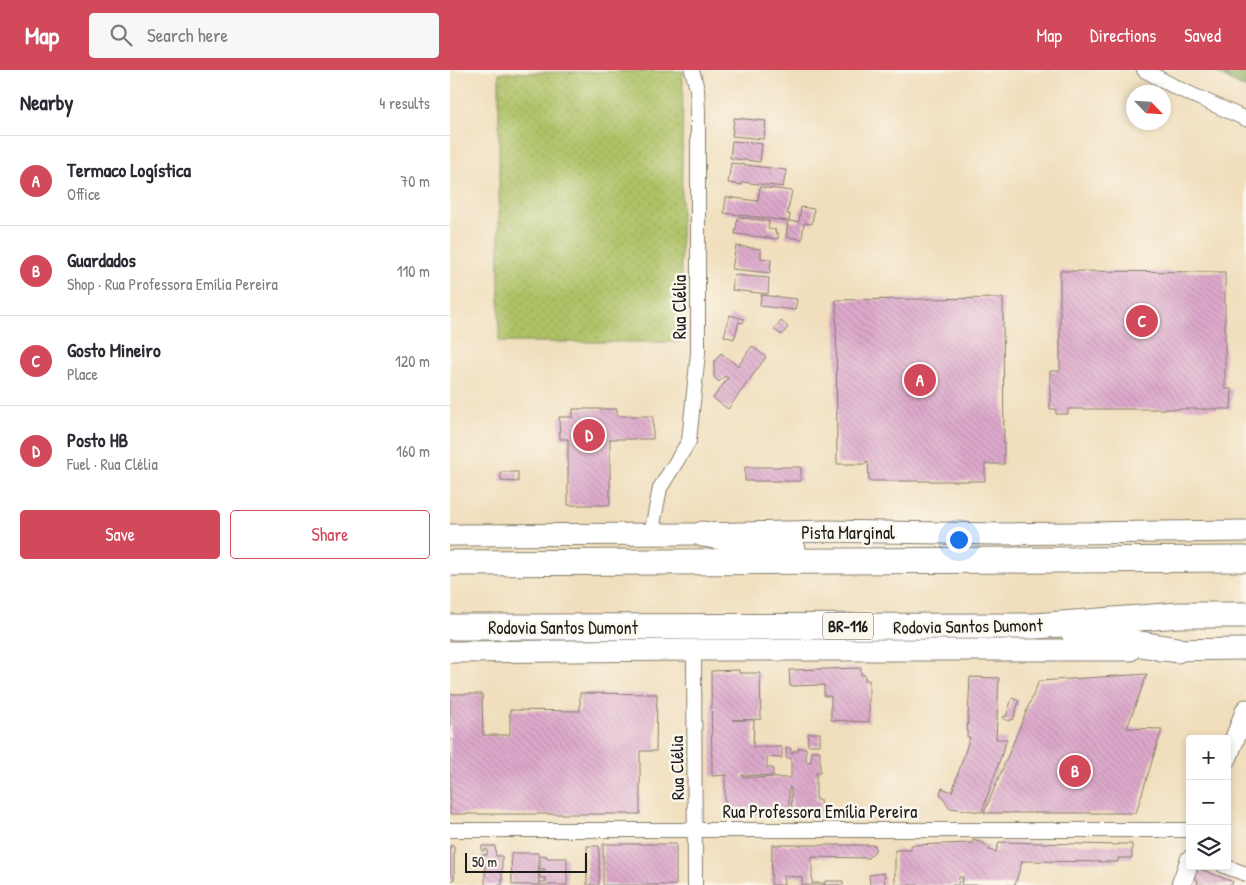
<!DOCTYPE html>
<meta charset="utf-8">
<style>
:root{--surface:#fff;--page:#f7f7f7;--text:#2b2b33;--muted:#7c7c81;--line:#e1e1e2;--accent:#d1495b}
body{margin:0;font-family:"Patrick Hand",sans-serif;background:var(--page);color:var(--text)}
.controls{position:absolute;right:15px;bottom:15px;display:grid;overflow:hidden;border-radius:5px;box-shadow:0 2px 8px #0003}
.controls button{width:45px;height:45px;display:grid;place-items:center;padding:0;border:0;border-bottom:1px solid var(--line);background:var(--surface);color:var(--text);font:25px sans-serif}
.compass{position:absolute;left:676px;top:15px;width:45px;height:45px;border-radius:50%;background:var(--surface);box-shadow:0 2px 8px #0003;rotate:115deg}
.scale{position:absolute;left:15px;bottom:12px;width:122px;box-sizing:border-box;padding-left:5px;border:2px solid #1c1c1c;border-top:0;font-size:14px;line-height:18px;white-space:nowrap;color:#1c1c1c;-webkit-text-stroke:4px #fbf7ec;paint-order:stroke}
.you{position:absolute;left:508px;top:469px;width:18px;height:18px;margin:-12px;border:4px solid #fff;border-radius:50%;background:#1a73e8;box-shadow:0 0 0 8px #1a73e833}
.badge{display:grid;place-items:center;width:32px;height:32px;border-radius:50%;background:var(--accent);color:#fff;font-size:16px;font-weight:700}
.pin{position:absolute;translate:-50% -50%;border:2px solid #fff;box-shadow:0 1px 5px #0006}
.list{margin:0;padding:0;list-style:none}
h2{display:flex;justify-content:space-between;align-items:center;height:65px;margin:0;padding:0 20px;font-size:21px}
h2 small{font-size:16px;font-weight:400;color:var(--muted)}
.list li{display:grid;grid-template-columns:32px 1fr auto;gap:15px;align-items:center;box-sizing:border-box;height:90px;padding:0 20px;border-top:1px solid var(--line)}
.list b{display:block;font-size:19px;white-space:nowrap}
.list p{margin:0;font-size:16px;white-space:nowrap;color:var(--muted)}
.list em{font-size:16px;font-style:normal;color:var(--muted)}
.actions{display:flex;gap:10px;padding:15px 20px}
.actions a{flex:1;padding:11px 0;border:1px solid var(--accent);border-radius:5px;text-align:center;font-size:18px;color:var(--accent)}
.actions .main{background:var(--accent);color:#fff}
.icon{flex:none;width:28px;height:28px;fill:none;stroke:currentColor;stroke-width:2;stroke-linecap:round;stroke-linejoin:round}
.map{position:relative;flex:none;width:796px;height:815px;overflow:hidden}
header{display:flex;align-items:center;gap:30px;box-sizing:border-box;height:70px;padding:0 25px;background:var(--accent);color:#fff}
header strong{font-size:24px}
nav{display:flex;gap:28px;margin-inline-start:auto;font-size:18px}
.search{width:350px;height:45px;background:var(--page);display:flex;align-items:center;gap:12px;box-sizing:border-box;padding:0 18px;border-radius:5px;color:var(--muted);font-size:19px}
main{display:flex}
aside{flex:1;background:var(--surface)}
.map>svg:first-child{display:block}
.grass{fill:url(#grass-dots);stroke:#646e40}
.forest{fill:url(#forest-firs);stroke:#53623b}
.building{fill:url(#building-back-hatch)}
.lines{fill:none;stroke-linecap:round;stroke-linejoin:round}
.street-casing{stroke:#867d6c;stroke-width:16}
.secondary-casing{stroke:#867d6c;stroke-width:21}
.primary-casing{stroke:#867d6c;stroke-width:23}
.highway-casing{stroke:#867d6c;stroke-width:27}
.street{stroke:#fff;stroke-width:14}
.secondary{stroke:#fff;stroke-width:19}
.primary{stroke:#fff;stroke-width:21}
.highway{stroke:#fff;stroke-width:25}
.labels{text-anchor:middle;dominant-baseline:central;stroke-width:5;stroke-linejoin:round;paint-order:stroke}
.shield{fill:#fbf7ec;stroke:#5f5e5a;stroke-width:1}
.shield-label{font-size:16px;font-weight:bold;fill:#1c1c1c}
.street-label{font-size:18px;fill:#1c1c1c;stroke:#fbf7ec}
</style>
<header>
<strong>Map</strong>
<div class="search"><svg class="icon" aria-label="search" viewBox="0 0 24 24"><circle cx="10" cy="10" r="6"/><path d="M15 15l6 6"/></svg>Search here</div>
<nav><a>Map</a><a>Directions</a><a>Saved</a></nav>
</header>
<main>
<aside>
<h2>Nearby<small>4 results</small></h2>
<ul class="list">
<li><span class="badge">A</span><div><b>Termaco Logística</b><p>Office</p></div><em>70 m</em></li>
<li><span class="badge">B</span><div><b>Guardados</b><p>Shop · Rua Professora Emília Pereira</p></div><em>110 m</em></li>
<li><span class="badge">C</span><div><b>Gosto Mineiro</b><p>Place</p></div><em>120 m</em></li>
<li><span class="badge">D</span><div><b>Posto HB</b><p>Fuel · Rua Clélia</p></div><em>160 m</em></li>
</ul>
<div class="actions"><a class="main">Save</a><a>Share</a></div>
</aside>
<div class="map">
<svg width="796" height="815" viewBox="0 0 796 815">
<defs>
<pattern id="grass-dots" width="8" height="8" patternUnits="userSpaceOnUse" patternTransform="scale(1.25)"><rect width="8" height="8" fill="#adc165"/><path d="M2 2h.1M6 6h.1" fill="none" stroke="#94a557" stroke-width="1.8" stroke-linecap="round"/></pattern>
<pattern id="forest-firs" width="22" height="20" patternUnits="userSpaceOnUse" patternTransform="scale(1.25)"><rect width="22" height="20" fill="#8aa75a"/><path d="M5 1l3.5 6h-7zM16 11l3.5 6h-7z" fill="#70874a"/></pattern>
<pattern id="building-back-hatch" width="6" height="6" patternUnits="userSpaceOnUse" patternTransform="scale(1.25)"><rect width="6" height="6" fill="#dda9cb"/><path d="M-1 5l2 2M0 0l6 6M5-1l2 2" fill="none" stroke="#bd91ae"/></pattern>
</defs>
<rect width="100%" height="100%" fill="#fbf7ec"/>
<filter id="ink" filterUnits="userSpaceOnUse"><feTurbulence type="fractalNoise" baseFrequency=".02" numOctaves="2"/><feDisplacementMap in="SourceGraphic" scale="10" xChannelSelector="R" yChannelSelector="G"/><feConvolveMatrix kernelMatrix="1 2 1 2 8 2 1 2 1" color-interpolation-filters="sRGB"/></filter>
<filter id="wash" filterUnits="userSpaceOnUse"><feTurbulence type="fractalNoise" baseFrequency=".0096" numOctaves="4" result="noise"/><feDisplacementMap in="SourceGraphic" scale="20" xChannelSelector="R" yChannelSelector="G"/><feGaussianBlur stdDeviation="1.12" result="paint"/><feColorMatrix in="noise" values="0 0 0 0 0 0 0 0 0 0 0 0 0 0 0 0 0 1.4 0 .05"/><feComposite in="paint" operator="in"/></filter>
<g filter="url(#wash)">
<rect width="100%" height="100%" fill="#f0debc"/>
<path class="grass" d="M233,1L230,272H49V3Z"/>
<path class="forest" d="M761,0H796V19Z"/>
<g id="blocks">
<path class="building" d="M284,48L316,51L314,69L282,66Z
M282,71L312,74L310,92L280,88Z
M281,93L336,100L333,117L292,112V115L278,113Z
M310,117L342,121L337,144H340L339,151L349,152L351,137L364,139L362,154L354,153L352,169L336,167L338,151L274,143L276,127L308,131Z
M288,147L319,151L318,159L326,160L325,163H328V169L285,164Z
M286,176L311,179V188L321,189L320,203L282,199Z
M610,201L775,202V319H782L781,339H618V344H606V339H600V301H610Z
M284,205L319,208L318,224L282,220Z
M311,225L347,229L345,240L310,236Z
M553,228L554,394H535V411H419L418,391H416V394H387L386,230Z
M280,245L294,249L293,253L289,252L284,269L274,266Z
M331,251L338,257L332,265L324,260Z
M302,276L316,287L278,339L263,328L278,308L274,306L269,312L264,307V292L271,283L288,296Z
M123,339H167V346H203V369H160V435H118V369H110L109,348V347H123Z
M295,397H351V411H295Z
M51,402H68V412L51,411Z
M411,598V605H415V610H419V652L381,650V626H374V615L340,616L339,600Z
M289,600V603H310L311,649L282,650H304L303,677H332V688L317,687V698H323V706L292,705V707L341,708V688H336V678H341V683H343V681H348V678H356V691L361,692V681H370V703H366V730H370L371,744H357V741H342L341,718L339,717V743H275V706H277V705L262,706L261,601Z
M697,604L677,658L712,659L686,743H534L589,611Z
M520,607L549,608L546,669H557L532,742L500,738L490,723L492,718L502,722L520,667H517Z
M130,623L207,624L206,681H190V744H0V624H32L33,665H60V640L130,641Z
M562,628L569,631L563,650L561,649L560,651L553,649L554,646L556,647Z
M358,663H370V675H358Z
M523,770L534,773V775L540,777L539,780L546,782L549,772L668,775V774H682V788H668V792L572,791L565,815H511L513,807H509L508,815H445V780H461V775L523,773Z
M153,774H226V815H153Z
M322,775H425V781L418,788L362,787V813H374V815H352V807L333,806L334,815H321Z
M0,776H4V810H0Z
M32,776H45L46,786H52V815H35V793H32V785H37V779L32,781Z
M137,776H149V815H137Z
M61,783H88L89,815H62Z
M90,785L97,786L96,788H117V815H90V812H96V808H90V801H95V799H90Z
M748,798L783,812L782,815H747L748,810L744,808Z
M434,803L435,815H420L419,805Z
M375,811H393V815H375Z"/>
</g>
</g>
<g filter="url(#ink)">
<use href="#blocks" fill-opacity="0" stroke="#867d6c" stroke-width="1"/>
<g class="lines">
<defs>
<path id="street" d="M694,0L727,18L796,49
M201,465L210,418L239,371L248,283V41L247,19L242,0
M244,580L245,815
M0,760H740
M774,796L796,804"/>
<path id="secondary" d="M777,689L796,639
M731,815L740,790"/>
<path id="primary" d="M0,465L253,464L376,461L548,464L796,461
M710,580L796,579
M0,582L244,580H680"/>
<path id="highway" d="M253,464L343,479
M0,493L796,489
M0,557L585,556L729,545H796
M624,563L727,580"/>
</defs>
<use href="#street" class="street-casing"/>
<use href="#secondary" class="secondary-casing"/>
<use href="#primary" class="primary-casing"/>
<use href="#highway" class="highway-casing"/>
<use href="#street" class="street"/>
<use href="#secondary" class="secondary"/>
<use href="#primary" class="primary"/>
<use href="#highway" class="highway"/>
</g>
</g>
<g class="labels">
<rect class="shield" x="373" y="542.5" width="50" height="27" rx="4"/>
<g class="shield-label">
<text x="398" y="556">BR-116</text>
</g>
<g class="street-label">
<text transform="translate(229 237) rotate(-90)">Rua Clélia</text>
<text x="398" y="462">Pista Marginal</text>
<text transform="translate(518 556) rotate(-1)">Rodovia Santos Dumont</text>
<text x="113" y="557">Rodovia Santos Dumont</text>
<text transform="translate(227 698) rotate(-91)">Rua Clélia</text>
<text x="370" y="741">Rua Professora Emília Pereira</text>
</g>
</g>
</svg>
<div class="controls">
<button>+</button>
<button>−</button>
<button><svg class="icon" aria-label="layers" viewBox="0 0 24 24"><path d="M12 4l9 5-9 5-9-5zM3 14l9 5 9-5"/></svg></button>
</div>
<svg class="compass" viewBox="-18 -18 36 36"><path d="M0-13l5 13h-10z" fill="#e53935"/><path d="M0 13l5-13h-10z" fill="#7c7c81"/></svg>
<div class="scale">50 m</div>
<div class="you"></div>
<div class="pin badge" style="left:470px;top:310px">A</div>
<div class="pin badge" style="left:625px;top:701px">B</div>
<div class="pin badge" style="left:692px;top:251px">C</div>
<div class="pin badge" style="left:139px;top:365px">D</div>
</div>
</main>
